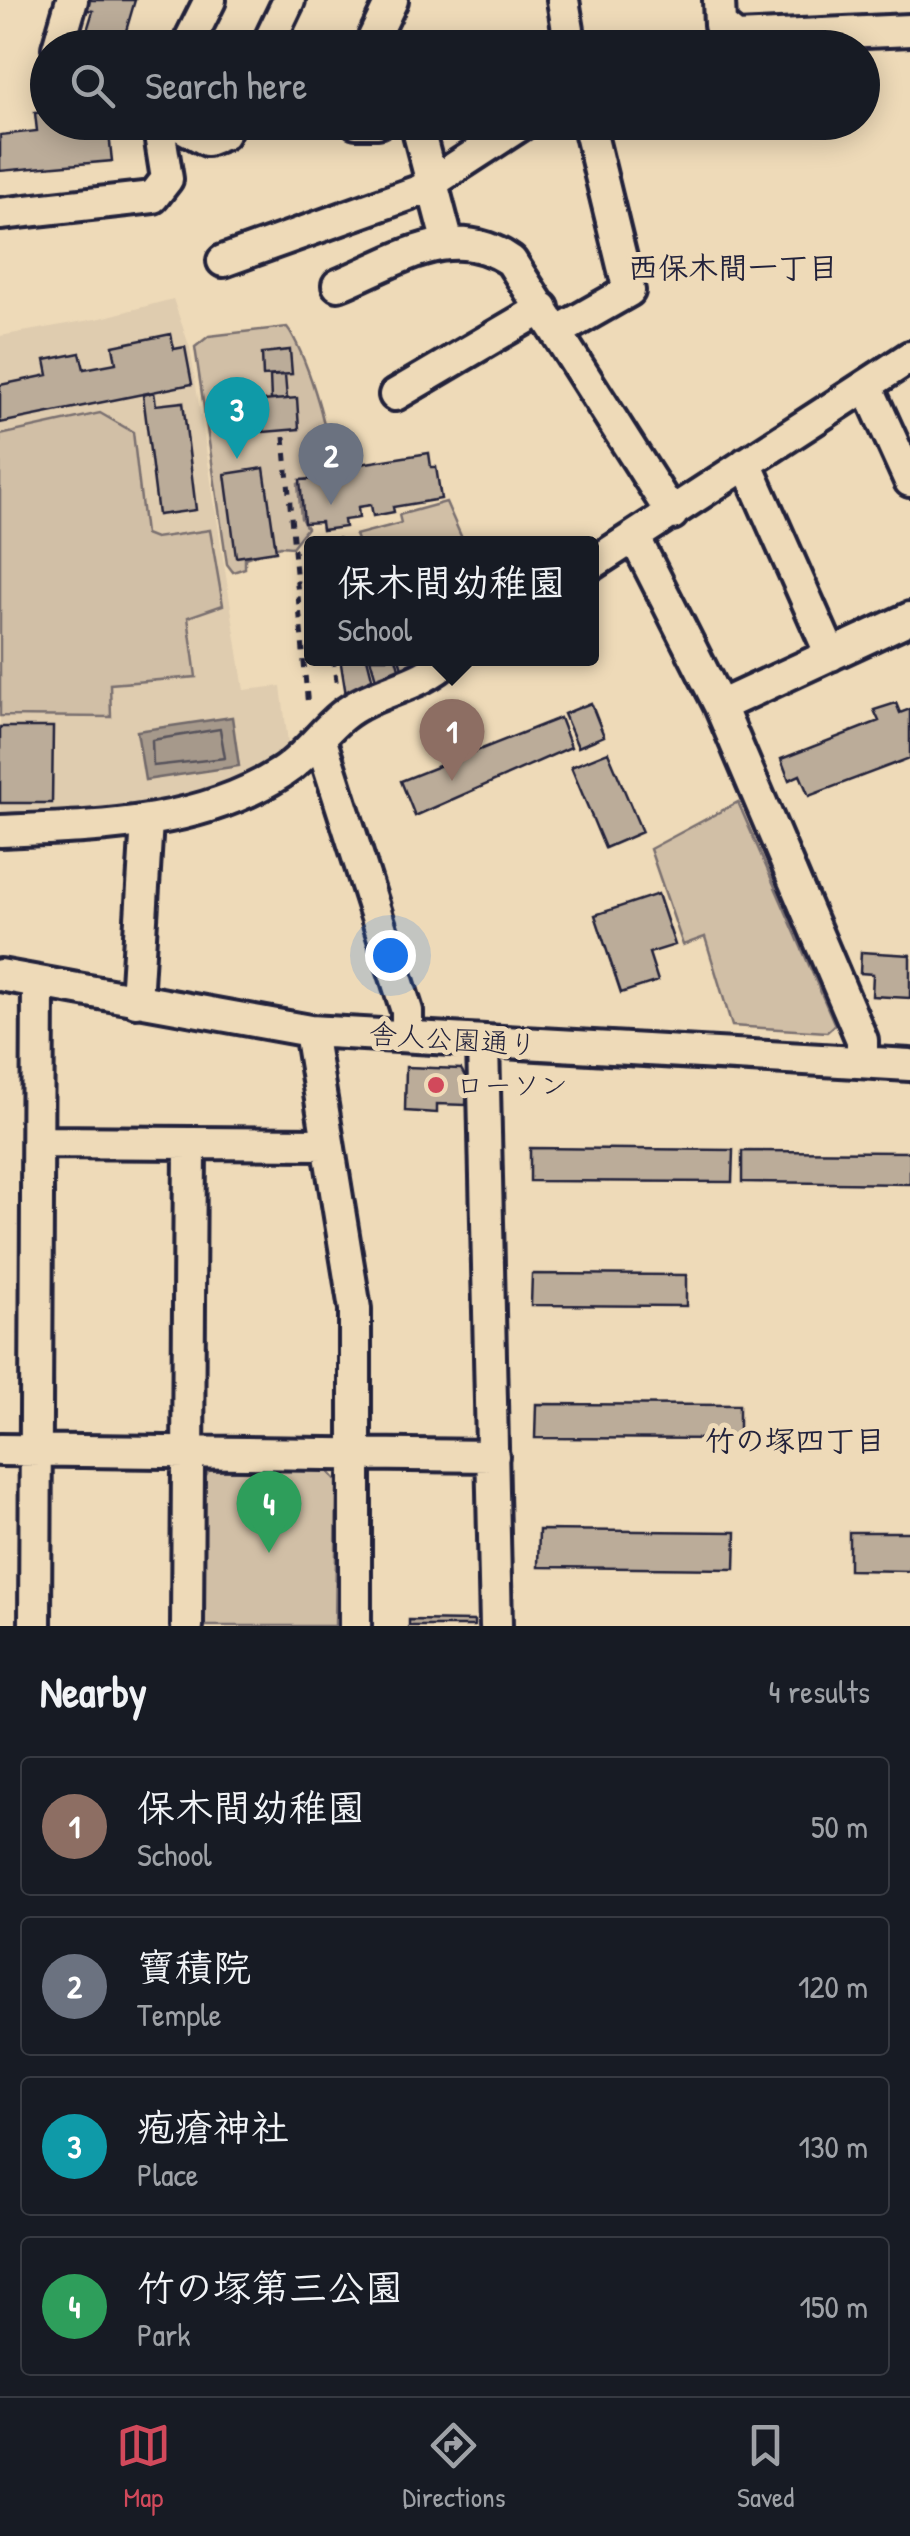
<!DOCTYPE html>
<meta charset="utf-8">
<style>
:root{--surface:#171b24;--page:#20242c;--text:#f1f3f6;--muted:#9ea1a6;--line:#363941;--accent:#d1495b}
body{margin:0;font-family:"Patrick Hand","Klee One",sans-serif;background:var(--page);color:var(--text)}
.you{position:absolute;left:390px;top:955px;width:35px;height:35px;margin:-25px;border:8px solid #fff;border-radius:50%;background:#1a73e8;box-shadow:0 0 0 15px #1a73e833}
.badge{display:grid;place-items:center;width:65px;height:65px;border-radius:50%;background:var(--accent);color:#fff;font-size:32px;font-weight:700}
.pin{position:absolute;translate:-50% -82px;filter:drop-shadow(0 2px 5px #0008)}
.pin::after{content:'';position:absolute;top:52px;width:35px;height:30px;background:inherit;clip-path:polygon(0 0,100% 0,50% 100%)}
.popup{position:absolute;left:304px;top:536px;width:295px;height:130px;box-sizing:border-box;display:grid;place-content:center;border-radius:10px;background:var(--surface);filter:drop-shadow(0 2px 8px #0005);font-size:32px;white-space:nowrap;color:var(--muted)}
.popup b{font-size:38px;color:var(--text)}
.popup::after{content:'';position:absolute;left:50%;top:100%;margin-left:-20px;border:20px solid transparent;border-top-color:var(--surface)}
.list{margin:0;padding:0;list-style:none}
h2{display:flex;justify-content:space-between;align-items:center;height:130px;margin:0;padding:0 40px;font-size:42px}
h2 small{font-size:32px;font-weight:400;color:var(--muted)}
.list li{display:grid;grid-template-columns:65px 1fr auto;gap:30px;align-items:center;box-sizing:border-box;height:140px;margin:0 20px 20px;padding:0 20px;border:2px solid var(--line);border-radius:10px}
.list b{display:block;font-size:38px;white-space:nowrap}
.list p{margin:0;font-size:32px;white-space:nowrap;color:var(--muted)}
.list em{font-size:32px;font-style:normal;color:var(--muted)}
.icon{flex:none;width:55px;height:55px;fill:none;stroke:currentColor;stroke-width:2;stroke-linecap:round;stroke-linejoin:round}
.map{position:relative;flex:none;width:910px;height:1626px;overflow:hidden}
.search{position:absolute;background:var(--surface);box-shadow:0 5px 25px #0003;left:30px;right:30px;top:30px;height:110px;display:flex;align-items:center;gap:25px;box-sizing:border-box;padding:0 35px;border-radius:55px;color:var(--muted);font-size:38px}
.sheet{height:770px;background:var(--surface)}
nav{display:flex;justify-content:space-around;align-items:center;box-sizing:border-box;height:140px;border-top:2px solid var(--line);background:var(--surface);font-size:28px;color:var(--muted)}
nav a{display:grid;justify-items:center;gap:5px}
nav .on{color:var(--accent)}
.map>svg:first-child{display:block}
.built{fill:#dfccaf}
.green{fill:#d1bfa6;stroke:#7a7070;stroke-width:2.5}
.water{fill:#a6998b;stroke:#71696b;stroke-width:2.5}
.lines{fill:none;stroke-linecap:round;stroke-linejoin:round}
.shore{stroke:#57525b;stroke-width:2.5}
.building{fill:#bbac99;stroke:#22223b;stroke-width:2.5}
.minor-casing{stroke:#22223b;stroke-width:38}
.path{stroke:#22223b;stroke-width:5;stroke-dasharray:8 8;stroke-linecap:butt}
.minor{stroke:#eedab8;stroke-width:30}
.poi-dot{fill:#d1495b;stroke:#eedab8;stroke-width:4}
.labels{text-anchor:middle;dominant-baseline:central;stroke-width:10;stroke-linejoin:round;paint-order:stroke}
.street-label{font-size:28px;fill:#22223b;stroke:#eedab8}
.poi-label{font-size:28px;fill:#22223b;stroke:#eedab8;text-anchor:start}
.neighbourhood-label{font-size:30px;font-weight:bold;fill:#22223b;stroke:#eedab8}
</style>
<div class="map">
<svg width="910" height="1626" viewBox="0 0 910 1626">
<rect width="100%" height="100%" fill="#eedab8"/>
<filter id="ink" filterUnits="userSpaceOnUse"><feTurbulence type="fractalNoise" baseFrequency=".01" numOctaves="2"/><feDisplacementMap in="SourceGraphic" scale="20" xChannelSelector="R" yChannelSelector="G"/><feConvolveMatrix kernelMatrix="1 2 1 2 8 2 1 2 1" color-interpolation-filters="sRGB"/></filter>
<g filter="url(#ink)">
<path class="built" d="M173,299L190,348L244,690L281,686L289,751L255,773L152,806L60,814L0,811V336L101,318Z"/>
<path class="green" d="M287,327C302,345 333,435 326,457C321,472 312,478 298,484L301,518L307,528L292,547L280,546L245,558V568L233,572L227,564L195,347L209,336Z
M100,413L133,432L145,534L155,538L210,530L223,605L188,617L196,677L110,684L111,717L0,716V435Z
M446,502L464,543H358L355,535L401,523L399,515Z
M738,802L835,1025L827,1032L732,1026L705,937L683,945L650,849Z
M209,1470L328,1471L337,1481L335,1626H199L203,1480Z"/>
<path class="water" d="M232,717L239,766L145,780L137,731Z"/>
<g class="lines">
<path class="shore" d="M220,729L225,758L153,766L152,740Z"/>
</g>
<path class="building" d="M82,0H135L121,48H75L78,35L85,37L93,11L79,8Z
M48,112V122L108,124L112,161L0,171V135L37,131L35,113Z
M171,334L174,349L185,347L192,384L0,423V385L48,375L45,360L80,353L84,369L116,363L113,346Z
M290,350L292,374L263,376L262,353Z
M285,375L287,399L271,400L270,376Z
M154,392L156,405L183,402L196,510L158,515L143,395Z
M297,398L299,429L264,432L262,401Z
M429,453L431,467H436L441,499L393,507L394,512L373,516L371,505L358,507L359,518L344,520L345,527L322,530L321,522L304,523L300,480L316,479V471Z
M264,468L276,551L236,557L225,474Z
M340,658H367L376,693L347,701Z
M370,658H396L400,672L376,679Z
M399,658H425L427,663L403,671Z
M591,703L604,736L578,747L564,714Z
M896,703L900,713L910,709V758L809,796L800,775L789,780L781,759L879,721L874,710Z
M560,718L571,747L415,816L401,781Z
M0,727H53L52,803H0Z
M608,752L642,832L605,848L571,767Z
M658,894L675,945L649,953L658,981L621,993L595,915Z
M861,952L910,955V998L872,996L873,974L860,973Z
M406,1067L461,1069L467,1080L466,1105L437,1104V1113L405,1111Z
M530,1148L733,1150L732,1182L530,1181Z
M742,1151L910,1152V1184L742,1182Z
M532,1274L686,1275V1306L531,1305Z
M536,1404L739,1405V1439L535,1438Z
M539,1530L736,1532L735,1569L538,1567Z
M849,1532H910V1571L849,1570Z
M409,1620L474,1621V1626H409Z"/>
<g class="lines">
<defs>
<path id="minor" d="M563,0L571,48
M719,0L720,25L736,38L910,30
M58,48L72,0
M186,48L210,0
M266,48L289,0
M369,48L392,0
M174,122L207,140L223,134L229,122
M356,122H378
M416,122L447,240
M0,214L153,197L167,179L158,122
M223,261L419,191L525,122
M338,285C397,261 452,220 511,261L672,514
M557,332L629,291L588,122
M867,386L910,481
M395,395L543,308
M746,463L831,655
M636,540L720,706L862,1040V1062
M592,564L910,357
M720,706L910,618
M321,741L407,1011V1036
M0,831C95,827 199,826 281,773C306,757 321,733 342,716C375,689 418,689 450,658
M0,975L310,1031L910,1065
M136,1001L147,821
M310,1031L355,1309V1626
M483,1042L496,1626
M39,1142L327,1144
M0,1450L493,1456
M35,1626L38,982
M187,1626L190,1144"/>
</defs>
<use href="#minor" class="minor-casing"/>
<path class="path" d="M284,437L308,708
M337,537V544
M333,658L337,688"/>
<use href="#minor" class="minor"/>
</g>
</g>
<circle class="poi-dot" cx="436" cy="1085" r="10"/>
<g class="labels">
<g class="street-label">
<text transform="translate(453 1039) rotate(4)">舎人公園通り</text>
</g>
<g class="poi-label">
<text x="456" y="1085">ローソン</text>
</g>
<g class="neighbourhood-label">
<text x="733" y="267">西保木間一丁目</text>
<text x="795" y="1440">竹の塚四丁目</text>
</g>
</g>
</svg>
<div class="you"></div>
<div class="pin badge" style="left:452px;top:781px;background:#8d6e63">1</div>
<div class="popup"><b>保木間幼稚園</b>School</div>
<div class="pin badge" style="left:331px;top:505px;background:#6b7280">2</div>
<div class="pin badge" style="left:237px;top:459px;background:#0f9aa8">3</div>
<div class="pin badge" style="left:269px;top:1553px;background:#2e9e5b">4</div>
<div class="search"><svg class="icon" aria-label="search" viewBox="0 0 24 24"><circle cx="10" cy="10" r="6"/><path d="M15 15l6 6"/></svg>Search here</div>
</div>
<section class="sheet">
<h2>Nearby<small>4 results</small></h2>
<ul class="list">
<li><span class="badge" style="background:#8d6e63">1</span><div><b>保木間幼稚園</b><p>School</p></div><em>50 m</em></li>
<li><span class="badge" style="background:#6b7280">2</span><div><b>寶積院</b><p>Temple</p></div><em>120 m</em></li>
<li><span class="badge" style="background:#0f9aa8">3</span><div><b>疱瘡神社</b><p>Place</p></div><em>130 m</em></li>
<li><span class="badge" style="background:#2e9e5b">4</span><div><b>竹の塚第三公園</b><p>Park</p></div><em>150 m</em></li>
</ul>
</section>
<nav>
<a class="on"><svg class="icon" aria-label="map" viewBox="0 0 24 24"><path d="M3 6l6-2 6 2 6-2v14l-6 2-6-2-6 2zM9 4v14M15 6v14"/></svg>Map</a>
<a><svg class="icon" aria-label="directions" viewBox="0 0 24 24"><path d="M12 3l9 9-9 9-9-9zM9 14v-3h6M13 9l2 2-2 2"/></svg>Directions</a>
<a><svg class="icon" aria-label="saved" viewBox="0 0 24 24"><path d="M7 4h10v16l-5-4-5 4z"/></svg>Saved</a>
</nav>
